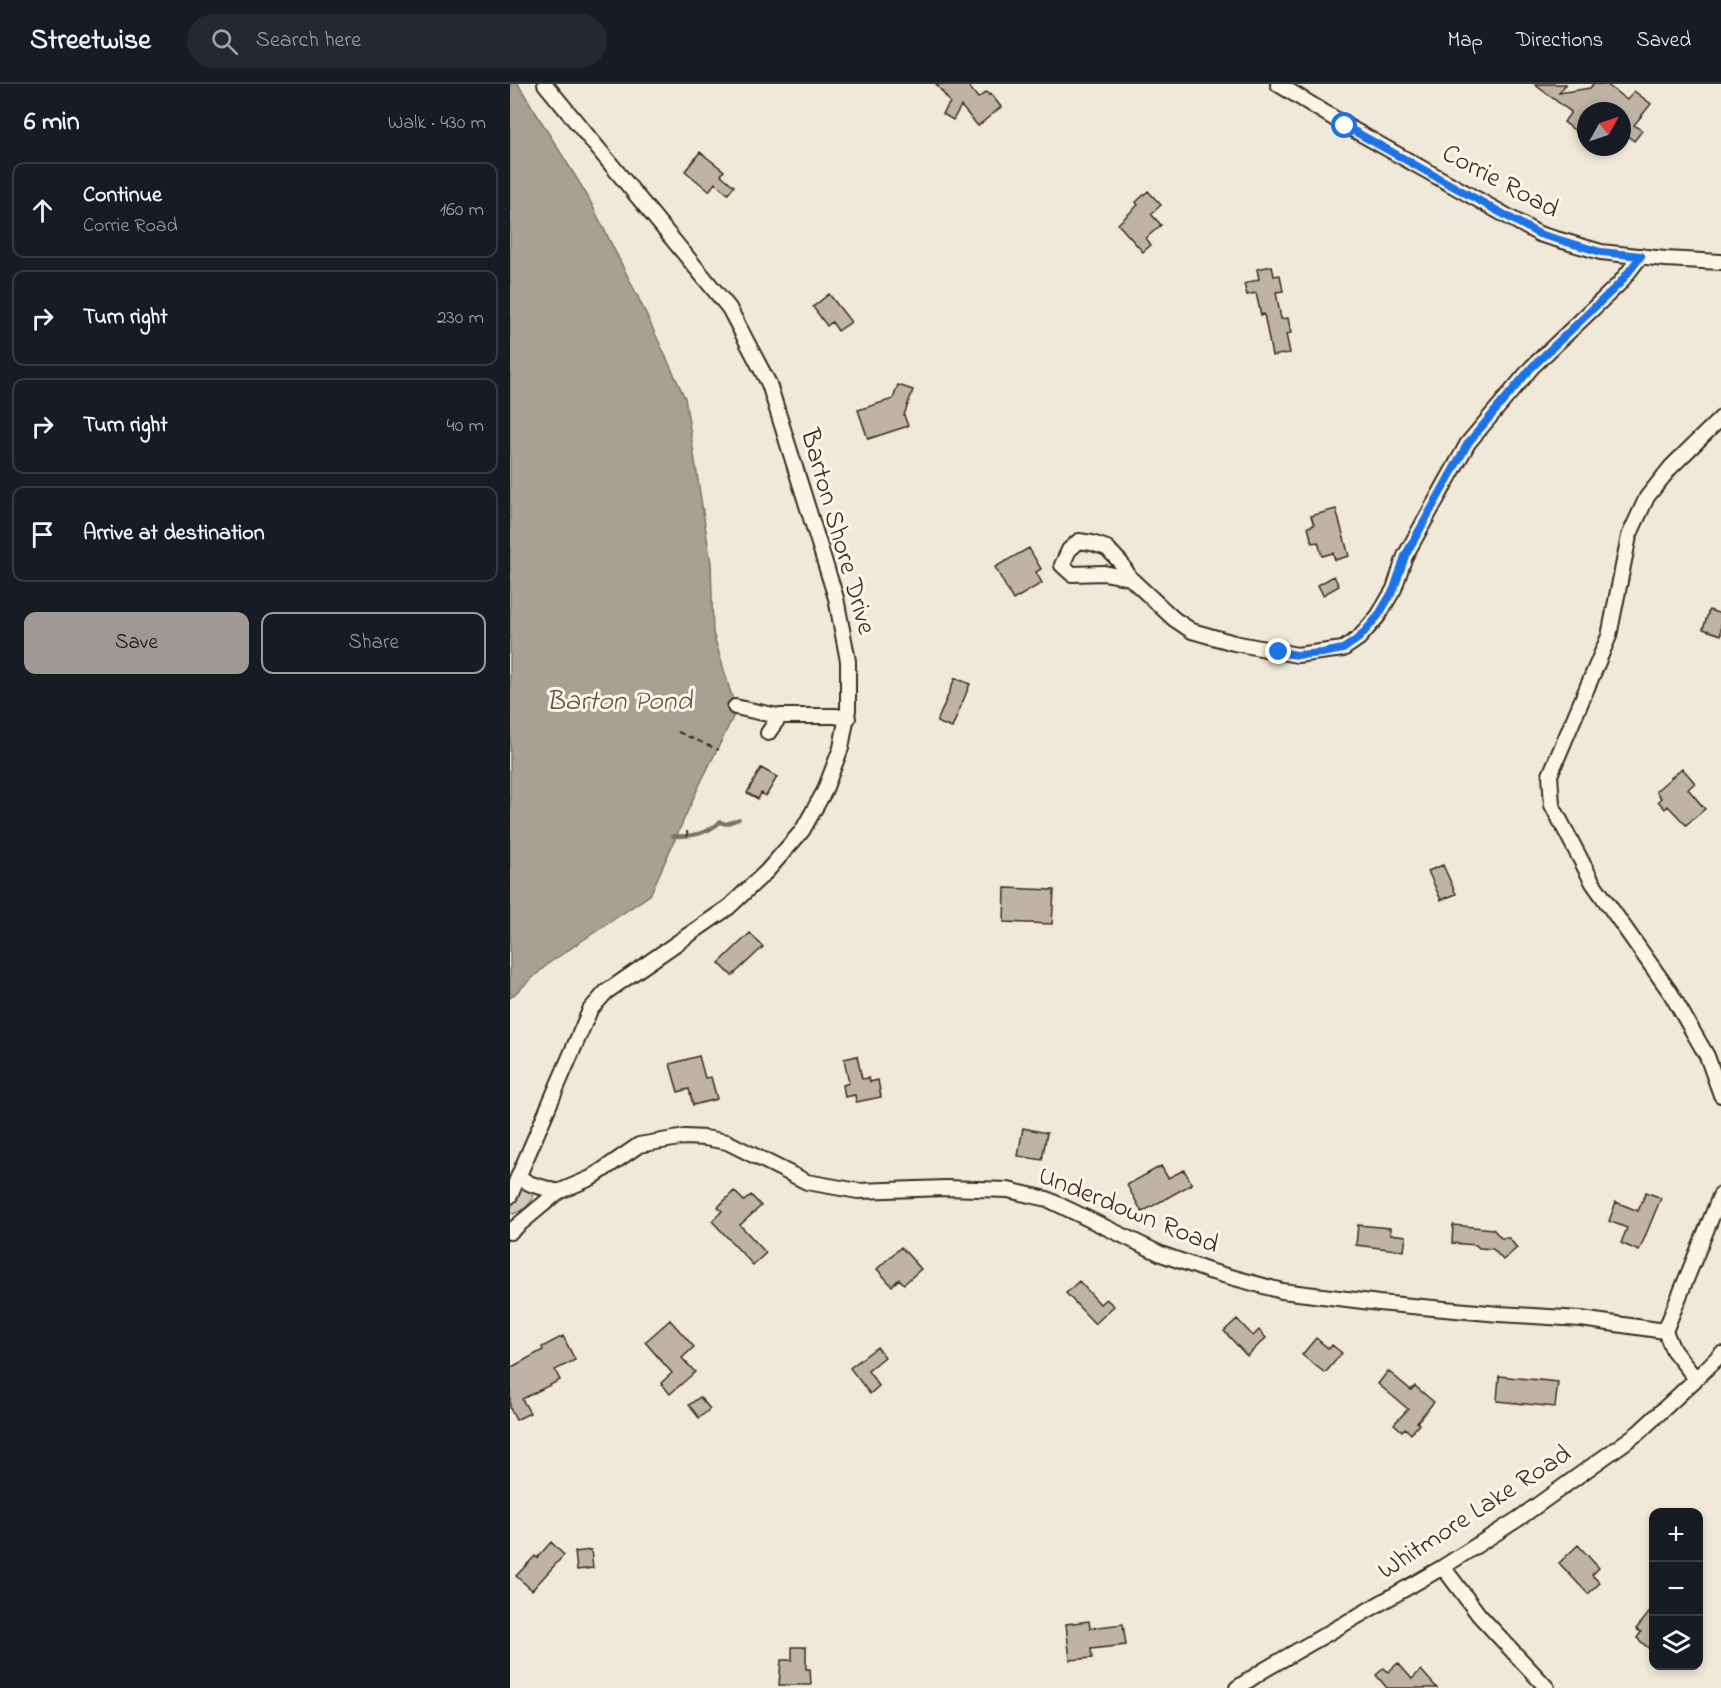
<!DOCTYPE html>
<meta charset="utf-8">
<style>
:root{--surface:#171b24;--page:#242831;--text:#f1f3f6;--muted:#9ea1a6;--line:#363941;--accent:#9f9995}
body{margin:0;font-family:"Indie Flower",sans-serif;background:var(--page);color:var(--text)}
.controls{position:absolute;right:18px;bottom:18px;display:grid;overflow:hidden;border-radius:12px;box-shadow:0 3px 9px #0003}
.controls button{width:54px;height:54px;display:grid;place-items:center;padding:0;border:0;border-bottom:2px solid var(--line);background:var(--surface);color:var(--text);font:30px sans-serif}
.compass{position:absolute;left:1067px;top:18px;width:54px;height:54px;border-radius:50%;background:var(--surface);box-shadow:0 3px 9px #0003;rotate:50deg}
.stop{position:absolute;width:18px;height:18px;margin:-14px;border:4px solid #1a73e8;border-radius:50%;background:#fff}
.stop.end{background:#1a73e8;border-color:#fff;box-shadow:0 2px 6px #0008}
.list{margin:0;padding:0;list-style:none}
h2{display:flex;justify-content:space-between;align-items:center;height:78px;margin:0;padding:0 24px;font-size:26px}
h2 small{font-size:20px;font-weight:400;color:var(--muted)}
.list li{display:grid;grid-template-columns:39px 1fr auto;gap:18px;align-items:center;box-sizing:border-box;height:96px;margin:0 12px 12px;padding:0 12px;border:2px solid var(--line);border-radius:12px}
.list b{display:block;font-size:22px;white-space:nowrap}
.list p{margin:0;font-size:20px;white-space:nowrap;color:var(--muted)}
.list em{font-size:20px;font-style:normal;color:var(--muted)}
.actions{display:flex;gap:12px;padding:18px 24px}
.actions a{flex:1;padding:14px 0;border:2px solid var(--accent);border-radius:12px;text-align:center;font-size:21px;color:var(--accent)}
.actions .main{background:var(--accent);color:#111}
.icon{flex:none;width:33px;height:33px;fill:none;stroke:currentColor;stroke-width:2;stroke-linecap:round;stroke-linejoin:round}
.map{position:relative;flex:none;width:1211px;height:1604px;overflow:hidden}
header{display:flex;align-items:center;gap:36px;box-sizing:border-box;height:84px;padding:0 30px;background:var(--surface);border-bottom:2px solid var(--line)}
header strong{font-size:28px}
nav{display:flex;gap:33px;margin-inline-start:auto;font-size:21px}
.search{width:420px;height:54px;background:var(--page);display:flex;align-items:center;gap:15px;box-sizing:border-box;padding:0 21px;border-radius:33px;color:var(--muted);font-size:22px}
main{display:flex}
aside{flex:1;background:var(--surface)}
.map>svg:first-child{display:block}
.green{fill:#d2c9ba;stroke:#867a6c;stroke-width:1.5}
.water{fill:#aaa091;stroke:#7e7163;stroke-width:1.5}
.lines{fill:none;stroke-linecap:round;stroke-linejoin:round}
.stream{stroke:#7e7163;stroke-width:4}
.building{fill:#beb3a4;stroke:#3b2a1e;stroke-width:1.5}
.minor-casing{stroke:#3b2a1e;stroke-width:18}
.path{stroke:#3b2a1e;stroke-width:2;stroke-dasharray:6 4.5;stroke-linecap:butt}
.minor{stroke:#fcf5e5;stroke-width:14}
.route{stroke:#1a73e8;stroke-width:8}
.labels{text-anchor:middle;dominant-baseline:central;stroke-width:6;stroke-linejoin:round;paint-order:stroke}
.street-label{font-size:27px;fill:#3b2a1e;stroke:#fcf5e5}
.water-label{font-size:28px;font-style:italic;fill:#625346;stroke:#fcf5e5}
</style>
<header>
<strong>Streetwise</strong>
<div class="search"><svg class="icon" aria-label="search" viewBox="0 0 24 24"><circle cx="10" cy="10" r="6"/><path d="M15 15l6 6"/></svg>Search here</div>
<nav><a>Map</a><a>Directions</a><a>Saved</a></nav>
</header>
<main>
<aside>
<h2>6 min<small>Walk · 430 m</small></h2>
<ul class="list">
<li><svg class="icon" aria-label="ahead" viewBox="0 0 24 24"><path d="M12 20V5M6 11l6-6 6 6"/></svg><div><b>Continue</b><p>Corrie Road</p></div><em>160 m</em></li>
<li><svg class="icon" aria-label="right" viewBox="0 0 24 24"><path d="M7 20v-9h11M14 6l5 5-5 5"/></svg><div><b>Turn right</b></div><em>230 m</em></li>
<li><svg class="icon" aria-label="right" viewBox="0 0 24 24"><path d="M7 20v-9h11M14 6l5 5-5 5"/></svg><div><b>Turn right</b></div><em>40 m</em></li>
<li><svg class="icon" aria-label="arrive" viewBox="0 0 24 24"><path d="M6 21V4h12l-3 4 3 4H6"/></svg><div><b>Arrive at destination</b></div></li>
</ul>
<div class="actions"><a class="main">Save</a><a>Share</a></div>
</aside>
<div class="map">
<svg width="1211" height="1604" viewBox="0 0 1211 1604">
<rect width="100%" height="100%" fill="#f0e9d9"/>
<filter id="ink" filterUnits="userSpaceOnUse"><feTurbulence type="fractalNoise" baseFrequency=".0167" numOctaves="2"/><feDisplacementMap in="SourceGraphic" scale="12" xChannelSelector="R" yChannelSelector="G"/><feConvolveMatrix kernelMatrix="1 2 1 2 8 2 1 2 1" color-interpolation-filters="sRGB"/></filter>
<g filter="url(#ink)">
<path class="green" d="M12,1105L20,1107L23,1113C21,1121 11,1128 3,1130L0,1127L7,1109Z"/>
<path class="water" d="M0,0H8L77,111L129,215L175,314L201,479L203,549L225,623L224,631L188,704L140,811L39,879L0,914Z"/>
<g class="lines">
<path class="stream" d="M163,752C181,753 197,750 210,738L216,740L229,735"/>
</g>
<path class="building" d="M426,0H457L468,14L476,8L479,11L481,10L491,23L468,42L451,22L443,36L433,30L440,18Z
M1024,0H1056L1049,9L1080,4L1083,0H1096L1117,16L1124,7L1141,20L1124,41L1132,47L1124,57L1116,51L1112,57V27H1076V55L1054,38L1061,28Z
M190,68L214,87L211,91L224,102L218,110L205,99L199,107L175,87Z
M638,107L651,121L641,130L651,141L636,154L641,161L633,168L608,140L628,121L626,118Z
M762,182L764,192L770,191L773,207L766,208L771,235L778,234L781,249L776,250L780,269L762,272L754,230L751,231L746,209L737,211L734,200L749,195L747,185Z
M319,210L341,238L328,247L322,238L317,242L303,223Z
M388,301L403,306L394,331L398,342L358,355L348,326L383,315Z
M826,425L839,472L825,476L823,469L812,472L808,458L802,459L798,443L804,441L801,432Z
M519,464L531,485L526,488L532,499L503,516L485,483Z
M824,492L829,502L813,511L808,501Z
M1199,526L1211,530V551L1193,545Z
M445,594L460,600L442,644L427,638Z
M251,684L267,693L256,712L251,709L248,715L237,709Z
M1172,684L1185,699L1178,705L1195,725L1176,741L1158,722L1155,725L1148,717L1151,714L1146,707Z
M933,781L946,810L931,816L918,787Z
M495,804L544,806L542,840L494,838Z
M240,849L253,863L222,892L209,879Z
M189,972L195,994L201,993L207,1015L183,1021L179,1005L168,1008L160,980Z
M347,972L352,995L359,994L360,998L368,996L371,1013L346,1018L345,1011L335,1013L333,1001L339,999L334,975Z
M513,1044L537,1049L532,1076L508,1072Z
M651,1082L658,1094L674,1086L682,1100L632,1128L617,1101Z
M224,1107L234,1117L241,1111L251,1122L230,1141L256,1169L243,1181L202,1137L212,1127L208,1123Z
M1136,1108L1151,1114L1129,1167L1111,1159L1117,1144L1099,1137L1106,1118L1128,1127Z
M848,1141L880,1144V1150L896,1152L894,1167L846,1161Z
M943,1141L983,1145L991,1154H999L1007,1164L993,1176L983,1165L969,1164L966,1161L942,1159Z
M391,1163L411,1185L394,1200L389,1195L382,1202L367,1185Z
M569,1197L590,1220L596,1215L604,1222L585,1240L556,1209Z
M727,1235L743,1252L749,1246L756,1254L737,1272L714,1247Z
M160,1236L184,1263L172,1274L185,1288L160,1310L151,1299L162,1289L135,1258Z
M53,1252L65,1276L45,1286L50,1296L12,1315L20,1329L6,1336L0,1324V1284L33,1266L32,1263Z
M806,1254L819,1265L822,1261L832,1269L815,1289L792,1271Z
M367,1263L375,1273L358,1287L369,1302L360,1310L340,1284Z
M878,1287L901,1306L905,1302L924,1318L907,1338L909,1340L901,1350L895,1344L892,1347L884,1340L898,1325L868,1300Z
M989,1292L1048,1298L1045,1323L987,1317Z
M190,1313L200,1325L189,1334L179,1321Z
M41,1458L54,1471L22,1506L6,1492L25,1472L27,1474Z
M1068,1461L1089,1484L1082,1491L1090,1499L1078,1510L1049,1479Z
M81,1466L83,1484L67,1486L65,1468Z
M1143,1524V1568L1127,1554L1131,1548L1126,1545Z
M579,1537L580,1544L613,1540L616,1561L581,1565L582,1574L560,1576L556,1540Z
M282,1563H296V1585H300L301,1601H269L271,1576H282Z
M888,1579L902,1595L911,1586L927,1604H877L866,1591L874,1584L878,1588Z"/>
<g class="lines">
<defs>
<path id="minor" d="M768,0L835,41L1029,150L1091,168L1155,175L1211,178
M1211,334L1161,383L1137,413L1119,452L1099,552L1040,691L1042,721L1083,799L1160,908L1197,972L1211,1011
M620,494L594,489L562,490L552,481L559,466L569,457L582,459L597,464L611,479L620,494L664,535L682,547L724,559L787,571L833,565L849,554L868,532L884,505L895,472L958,359L1022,283L1110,199L1131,172
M225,623L268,632H325L338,634
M258,649L270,632
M8,1093L21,1100L48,1108
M0,1112L80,926L96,908L219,823L257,787L292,747L314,708L331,664L338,626V577L326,514L259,300L219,224L35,0
M0,1148L48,1108L81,1094L129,1061L175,1053L195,1054L217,1058L297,1098L348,1107L436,1104L498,1106L537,1115L651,1170L699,1187L772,1207L869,1219L989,1230L1071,1235L1155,1247
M1186,1295L1163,1266L1155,1247L1211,1110
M933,1483L969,1531L1037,1604
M727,1604L754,1586L933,1483L1008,1435L1128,1349L1186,1295L1211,1270"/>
</defs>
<use href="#minor" class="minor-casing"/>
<path class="path" d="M168,648L209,666
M177,747L178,757"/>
<use href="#minor" class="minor"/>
</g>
</g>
<g class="lines" filter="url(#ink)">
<path class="route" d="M769,568L787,571L812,569L833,565L849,554L868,532L884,505L895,472L958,359L1022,283L1110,199L1131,172L1091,168L1029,150L835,42"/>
</g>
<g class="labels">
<g class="street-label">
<text transform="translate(990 98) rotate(28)">Corrie Road</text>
<text transform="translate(327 448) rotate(74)">Barton Shore Drive</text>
<text transform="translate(618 1127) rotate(22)">Underdown Road</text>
<text transform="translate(965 1429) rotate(-33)">Whitmore Lake Road</text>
</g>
<g class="water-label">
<text x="109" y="618">Barton Pond</text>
</g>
</g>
</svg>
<div class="controls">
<button>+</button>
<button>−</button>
<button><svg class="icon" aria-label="layers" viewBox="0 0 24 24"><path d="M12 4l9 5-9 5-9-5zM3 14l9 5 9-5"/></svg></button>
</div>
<svg class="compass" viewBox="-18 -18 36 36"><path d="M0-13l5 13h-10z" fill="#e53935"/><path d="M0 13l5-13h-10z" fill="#9ea1a6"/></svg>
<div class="stop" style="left:835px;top:42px"></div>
<div class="stop end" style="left:769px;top:568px"></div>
</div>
</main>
